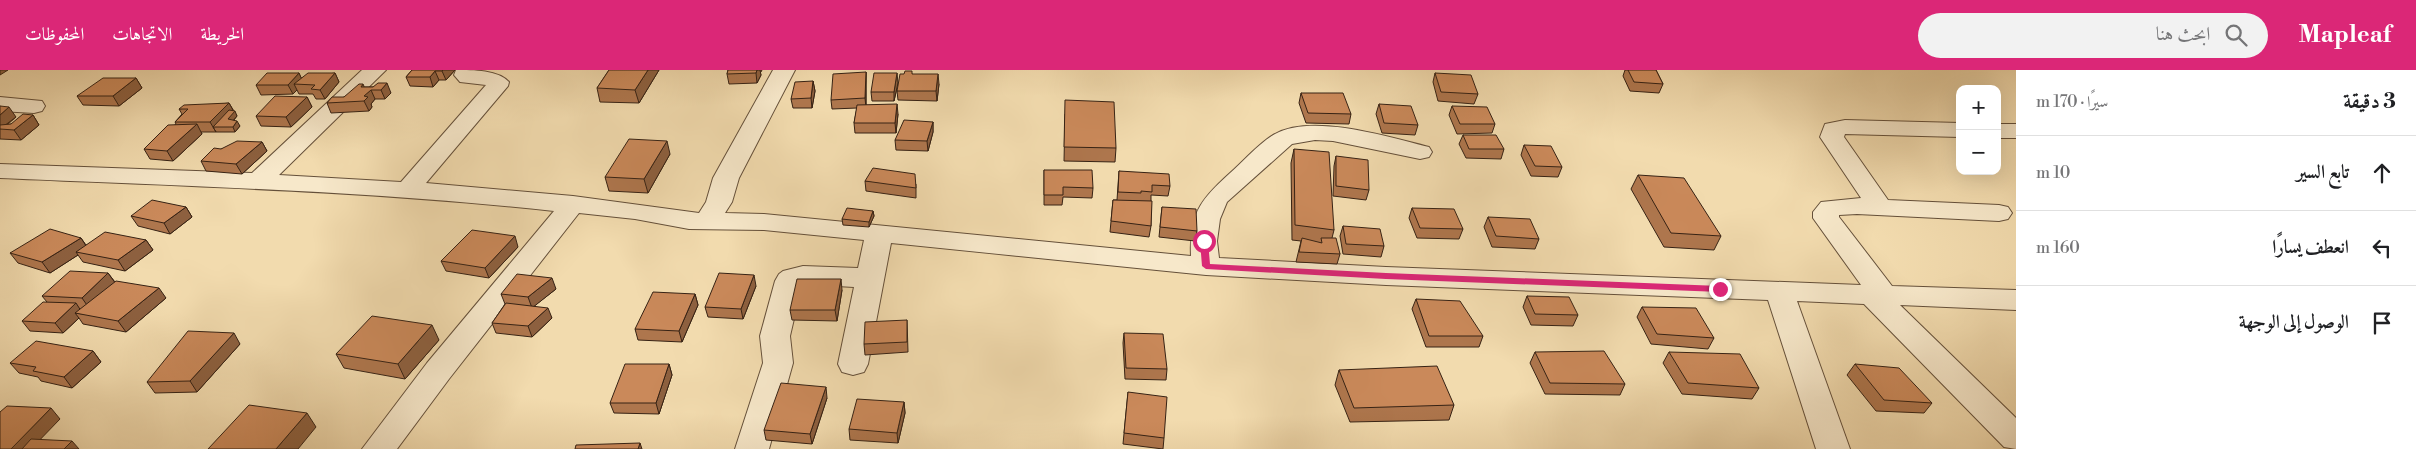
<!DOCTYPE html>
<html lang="ar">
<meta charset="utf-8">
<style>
:root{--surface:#fff;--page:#f2f2f2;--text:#202124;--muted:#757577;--line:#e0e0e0;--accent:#db2777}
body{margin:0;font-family:"Libre Bodoni",Amiri,serif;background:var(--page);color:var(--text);direction:rtl}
.controls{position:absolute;right:15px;top:15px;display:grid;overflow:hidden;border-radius:10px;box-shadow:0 5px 20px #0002}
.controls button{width:45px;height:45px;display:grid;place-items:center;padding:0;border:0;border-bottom:1px solid var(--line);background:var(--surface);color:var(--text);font:25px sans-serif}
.stop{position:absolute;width:15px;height:15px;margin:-11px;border:4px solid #db2777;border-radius:50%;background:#fff}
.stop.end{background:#db2777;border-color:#fff;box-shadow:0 1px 5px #0008}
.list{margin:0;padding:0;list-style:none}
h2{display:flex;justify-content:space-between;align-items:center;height:65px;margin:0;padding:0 20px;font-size:21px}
h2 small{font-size:16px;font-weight:400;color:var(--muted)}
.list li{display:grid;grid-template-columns:32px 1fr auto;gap:15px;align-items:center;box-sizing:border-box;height:75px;padding:0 20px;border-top:1px solid var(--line)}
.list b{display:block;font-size:19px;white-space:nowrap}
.list em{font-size:16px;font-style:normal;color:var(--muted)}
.icon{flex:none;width:28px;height:28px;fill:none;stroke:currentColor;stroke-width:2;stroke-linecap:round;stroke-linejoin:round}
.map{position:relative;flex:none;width:2016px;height:379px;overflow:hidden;direction:ltr}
header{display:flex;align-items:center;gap:30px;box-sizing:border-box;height:70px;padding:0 25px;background:var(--accent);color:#fff}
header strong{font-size:24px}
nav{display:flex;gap:28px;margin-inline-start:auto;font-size:18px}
.search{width:350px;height:45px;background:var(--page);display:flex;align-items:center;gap:12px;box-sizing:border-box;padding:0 18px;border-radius:28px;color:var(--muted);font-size:19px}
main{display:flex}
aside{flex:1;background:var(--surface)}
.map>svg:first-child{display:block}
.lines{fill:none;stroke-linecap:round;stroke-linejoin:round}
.minor-casing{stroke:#65503a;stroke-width:2}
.minor{fill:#f7e8ca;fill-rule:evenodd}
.wall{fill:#ae764d;stroke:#362214}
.shaded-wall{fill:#8d603f;stroke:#362214}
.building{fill:#ca895a;stroke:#362214}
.route{fill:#db2777}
</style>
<header>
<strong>Mapleaf</strong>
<div class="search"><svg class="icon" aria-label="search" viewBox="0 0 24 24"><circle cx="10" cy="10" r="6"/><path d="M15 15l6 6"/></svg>ابحث هنا</div>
<nav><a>الخريطة</a><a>الاتجاهات</a><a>المحفوظات</a></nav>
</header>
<main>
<aside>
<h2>3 دقيقة<small>سيرًا · 170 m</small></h2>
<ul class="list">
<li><svg class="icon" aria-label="ahead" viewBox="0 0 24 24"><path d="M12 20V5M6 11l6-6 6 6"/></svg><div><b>تابع السير</b></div><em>10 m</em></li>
<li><svg class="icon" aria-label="left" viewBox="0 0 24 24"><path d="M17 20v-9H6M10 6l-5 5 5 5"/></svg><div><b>انعطف يسارًا</b></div><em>160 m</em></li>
<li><svg class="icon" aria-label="arrive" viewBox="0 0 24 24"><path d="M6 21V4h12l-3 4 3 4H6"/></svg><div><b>الوصول إلى الوجهة</b></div></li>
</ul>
</aside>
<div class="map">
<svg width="2016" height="379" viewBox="0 0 2016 379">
<rect width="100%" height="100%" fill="#f2dbae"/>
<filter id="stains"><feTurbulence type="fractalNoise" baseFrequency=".004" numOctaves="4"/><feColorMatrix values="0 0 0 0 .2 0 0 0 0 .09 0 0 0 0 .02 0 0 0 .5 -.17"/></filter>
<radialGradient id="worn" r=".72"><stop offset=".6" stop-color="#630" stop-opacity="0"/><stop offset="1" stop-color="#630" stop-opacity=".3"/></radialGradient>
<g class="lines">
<defs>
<path id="minor" d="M362,0H386L279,105L401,112L486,15L460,12L454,5L456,0C474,0 498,0 509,12L508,16L426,113L573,126L699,143L706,132L713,108L773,0H795L739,108L732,132L725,143L764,144L1191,186C1189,145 1200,130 1229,104C1243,92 1260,72 1275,64C1312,43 1390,67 1429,77L1432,82L1429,87L1420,89L1333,71L1315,70L1292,74L1227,132L1220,149L1217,171L1219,188L1386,197L1861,215L1813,148V142L1821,132L1861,128L1820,67L1825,54L1845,50L1960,53V67L1845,64L1844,67L1888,130L1999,135L2008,137L2012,143L2008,149L1999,151L1857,144L1839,145V147L1892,216L2016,220V240L1900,235L2016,348V379L2004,377L1864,234L1797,231L1850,379H1816L1768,230L1386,215L1206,205L891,173L868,294L864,302L853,305L842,302L838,294L854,217L802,214L790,266L793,293L769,379H735L763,293L760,266L775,211L779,204L783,201L803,196L858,198L864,170L764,160L689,159L635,149L579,143L449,309L397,379H362L427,293L554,141C370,121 185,116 0,108V94L252,103Z
M0,27L42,31L45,36L42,41L34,43L0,41Z
M1997,54H2016V68H1997Z"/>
</defs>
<use href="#minor" class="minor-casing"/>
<use href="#minor" class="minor"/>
</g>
<path class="wall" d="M412,0H455L446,10H439L433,17L410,16L406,7Z
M609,0H659L639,33L600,32L597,18Z
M728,0H762L761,2H760L761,5L757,13L729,14L727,4Z
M1625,0H1656L1663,14L1659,23L1630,21L1623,6Z
M866,2V35L898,44L896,63H855L854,53L857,38L832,39L831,30Z
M299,3L301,8L335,3L339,12L325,29H316L313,24H299L297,20L293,24L261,25L256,15Z
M1435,3L1478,24L1474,34L1438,31L1433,12Z
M912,4L939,14L937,31L898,30L897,21Z
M136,8L142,18L119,36L83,35L77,26Z
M813,11L815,21L812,38H793L791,29Z
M898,13L894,31H872L871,22Z
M365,17H373L391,23L385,29H375L371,34L372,37L369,41L331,43L327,33L344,27Z
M1301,23L1351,44L1349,54L1306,53L1299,33Z
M307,27L312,37L291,57L261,56L256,46Z
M229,33L237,46L234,50L240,56L235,62H201L202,64L173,91L150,89L144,79L176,54L175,52L182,44L179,39Z
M1379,34L1418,55L1415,65L1382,63L1376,44Z
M0,36L16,47L7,55L11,54L33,45L39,55L21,70L0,69Z
M1452,36L1495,54L1492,63L1457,64L1449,45Z
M1065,44L1116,78L1115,92L1064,91Z
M933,52V62L928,81L896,80L895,70Z
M1463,65L1504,79L1501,89L1466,88L1459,74Z
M262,72L267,81L242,104L206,101L201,91L221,79Z
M1524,75L1562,97L1558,107L1531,106L1521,85Z
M1294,79L1334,160L1332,168L1340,184L1337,194L1296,192L1301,171L1292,170L1291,93Z
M670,84L648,123L609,121L605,107Z
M1336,86L1369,120L1366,130L1333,126L1334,96Z
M1044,100L1093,118L1092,128L1063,127L1062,135H1044Z
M1119,101L1170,116L1168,126L1151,125V156L1149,167L1110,162L1113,130H1117Z
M1638,105L1721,166L1714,180L1664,177L1631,119Z
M865,111L916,114V128L866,121Z
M186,137L192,147L170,164L138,156L131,146Z
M1162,137L1197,161L1195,171L1159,167Z
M1412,138L1463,159L1459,169L1417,168L1409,148Z
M873,141L874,146L869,157L843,155L842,149Z
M1488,147L1539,169L1535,179L1492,177L1484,157Z
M1343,156L1384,176L1381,187L1343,184L1340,166Z
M81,168L86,175L146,170L153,180L125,201L83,192L78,185L50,203L18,193L10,183Z
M518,177L489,208L446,201L441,191Z
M108,203L115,212L166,228L126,262L83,254L79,248L63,263L30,261L22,251L47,232L42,226Z
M756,216L743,249L708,247L705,237Z
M556,219L534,236L552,248L532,267L496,263L492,253L505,234L501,224Z
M842,220L837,251L792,250L790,240Z
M695,224L698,235L682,272L638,270L635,259Z
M1527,226L1578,245L1573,256L1531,255L1523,237Z
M1416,229L1483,266L1479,277H1426L1412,239Z
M1642,237L1714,268L1708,279L1651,274L1637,247Z
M907,250L908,282L865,285L864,274Z
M1124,263L1167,299L1166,310L1125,309L1123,273Z
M439,270L405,309L344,298L336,284Z
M240,274L197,322L155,323L147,312Z
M93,281L101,292L72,318L41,311L38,307L19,303L10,293Z
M1535,282L1625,314L1620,325L1545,324L1530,293Z
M1669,282L1759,318L1752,329L1682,324L1663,293Z
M669,294L672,305L659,344L614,343L610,333Z
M1855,294L1932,333L1924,343L1876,341L1847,305Z
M1339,300L1454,335L1449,350L1350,352L1335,315Z
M1128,322L1164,368L1163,379L1123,374Z
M827,328L812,374L766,370L764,360Z
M904,332L905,343L898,373L850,370L849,359Z"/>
<path class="shaded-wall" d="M0,0H8L0,5Z
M443,0H455L446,10L442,1Z
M648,0H659L639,33L635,20Z
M757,0H760L761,5L757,13L756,3Z
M435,1L439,10L433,17L430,7Z
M866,2V38L865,28Z
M299,3L303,12L294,14L297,20L293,24L288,15Z
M335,3L339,12L325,29L320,20Z
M897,3L898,13L894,31V22Z
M938,4L939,14L937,31L936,21Z
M136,8L142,18L119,36L113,26Z
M813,11L815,21L812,38L811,28Z
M387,13L391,23L385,29L381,20Z
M363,14L367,23L371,20L375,29L371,34L372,37L369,41L364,31L361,17Z
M307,27L312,37L291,57L286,47Z
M229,33L234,42L235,41L237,46L230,54L213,57L216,62L210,52Z
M897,34L898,44L896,63L895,53Z
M9,37L16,47L0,59V45Z
M33,45L39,55L21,70L14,60Z
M237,51L240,56L235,62L233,57Z
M933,52V62L928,81L927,71Z
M197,54L202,64L173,91L167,81Z
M667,71L670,84L648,123L644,109Z
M262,72L267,81L242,104L236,94Z
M186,137L192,147L170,164L164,153Z
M873,141L874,146L869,157V152Z
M515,166L518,177L489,208L485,198Z
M81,168L88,179L76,182L78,185L50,203L42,192Z
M146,170L153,180L125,201L118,190Z
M108,203L116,214L89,238L82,228Z
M754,205L756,216L743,249L741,239Z
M552,208L556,219L532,238L528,227Z
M841,209L842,220L837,251L835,240Z
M159,218L166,228L126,262L118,251Z
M695,224L698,235L682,272L679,261Z
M76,233L83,244L75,243L79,248L63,263L55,253Z
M548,238L552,248L532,267L528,256Z
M432,255L439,270L405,309L398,294Z
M234,263L240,274L197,322L190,311Z
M93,281L101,292L72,318L64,307Z
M669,294L672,305L659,344L656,333Z
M826,317L827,328L812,374L810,364Z
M904,332L905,343L898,373L897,363Z
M51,338L60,349L31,379H11Z
M307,343L316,357L298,379H276Z
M72,371L79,379H64Z
M640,373L642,379H638Z"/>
<path class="building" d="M412,0H443L442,1H435L430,7H406Z
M609,0H648L635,20L597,18Z
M728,0H757L756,3L727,4Z
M1628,0H1656L1663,14L1634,12Z
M905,1H912V4H938L936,21H897L900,4H904Z
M866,2L865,28L831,30L833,4Z
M267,3H299L288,15H256Z
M308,3H335L320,20L311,19L315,15L294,14Z
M874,3H897L894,22H871Z
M1435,3L1471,5L1478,24L1441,22Z
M103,8H136L113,26H77Z
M813,11L811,28L791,29L795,12Z
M378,13H387L381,20H371L364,26L368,27L364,31L327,33L332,27H344L359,14H363L361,17H373Z
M1301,23H1343L1351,44L1308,43Z
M275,26L307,27L286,47L256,46Z
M1065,30L1114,32L1116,78L1064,77Z
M229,33L210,52H175L188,39H179L184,35Z
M897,34L895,53H854L857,35Z
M1379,34L1411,36L1418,55L1384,53Z
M0,36L9,37L0,45Z
M1452,36L1487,37L1495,54H1460Z
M229,40L235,41L228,49L237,51L233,57H213Z
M23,44L33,45L14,60L0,59V55L11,54Z
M904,50L933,52L927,71L895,70Z
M197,54L167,81L144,79L168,55Z
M1463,65H1496L1504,79H1469Z
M629,69L667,71L644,109L605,107Z
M237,71L262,72L236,94L201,91L214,78L221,79Z
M1524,75L1551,76L1562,97L1535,96Z
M1294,79L1329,82L1334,160L1295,155Z
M1336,86L1368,90L1369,120L1336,116Z
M873,98L915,104L916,118L865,111Z
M1044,100H1092L1093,118L1063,117V125H1044Z
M1119,101L1169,104L1170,116L1152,115V122L1141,121V123L1118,122Z
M1638,105L1684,108L1721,166L1671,163Z
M152,130L186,137L164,153L131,146Z
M1113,130L1152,131L1151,156L1111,151Z
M1162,137L1196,139L1197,161L1160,157Z
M847,138L873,141L869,152L842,149Z
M1412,138L1454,139L1463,159L1420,158Z
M1488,147L1530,149L1539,169L1496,166Z
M1343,156L1380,159L1384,176L1346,174Z
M50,159L81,168L42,192L10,183Z
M472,160L515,166L485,198L441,191Z
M105,162L146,170L118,190L76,182Z
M1302,168L1322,173L1321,168H1336L1340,184L1299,182Z
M70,201L108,203L82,228L42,226Z
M719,203L754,205L741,239L705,237Z
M517,204L552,208L528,227L501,224Z
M797,209H841L835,240H790Z
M116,211L159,218L118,251L75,243Z
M653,222L695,224L679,261L635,259Z
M1527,226L1569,227L1578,245L1535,244Z
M1416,229L1460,231L1483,266H1429Z
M43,232L76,233L55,253L22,251Z
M506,233L548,238L528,256L492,253Z
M1642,237L1696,238L1714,268L1657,264Z
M372,246L432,255L398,294L336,284Z
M907,250V272L864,274L865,252Z
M188,261L234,263L190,311L147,312Z
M1124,263L1163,264L1167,299L1126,298Z
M36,271L93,281L64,307L33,301L36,297L10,293Z
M1604,281L1625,314L1550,313L1535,282Z
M1669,282L1740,284L1759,318L1688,313Z
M625,294H669L656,333H610Z
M1855,294L1899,298L1932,333L1884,330Z
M1437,296L1454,335L1354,338L1339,300Z
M781,313L826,317L810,364L764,360Z
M1128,322L1167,327L1164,368L1124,363Z
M857,329L904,332L897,363L849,359Z
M249,335L307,343L276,379H208Z
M7,336L51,338L11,379H0V342Z
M31,369L72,371L64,379H22Z
M640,373L638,379H575L576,375Z"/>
<path class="route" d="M1204,168L1208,171L1210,194L1386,203L1720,216L1724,219L1720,222L1386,209L1206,199L1202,196L1200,171Z"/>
<rect width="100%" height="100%" filter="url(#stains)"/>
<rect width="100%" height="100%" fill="url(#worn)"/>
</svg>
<div class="controls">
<button>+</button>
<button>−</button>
</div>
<div class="stop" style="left:1204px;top:171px"></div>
<div class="stop end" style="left:1720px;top:219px"></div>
</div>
</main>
